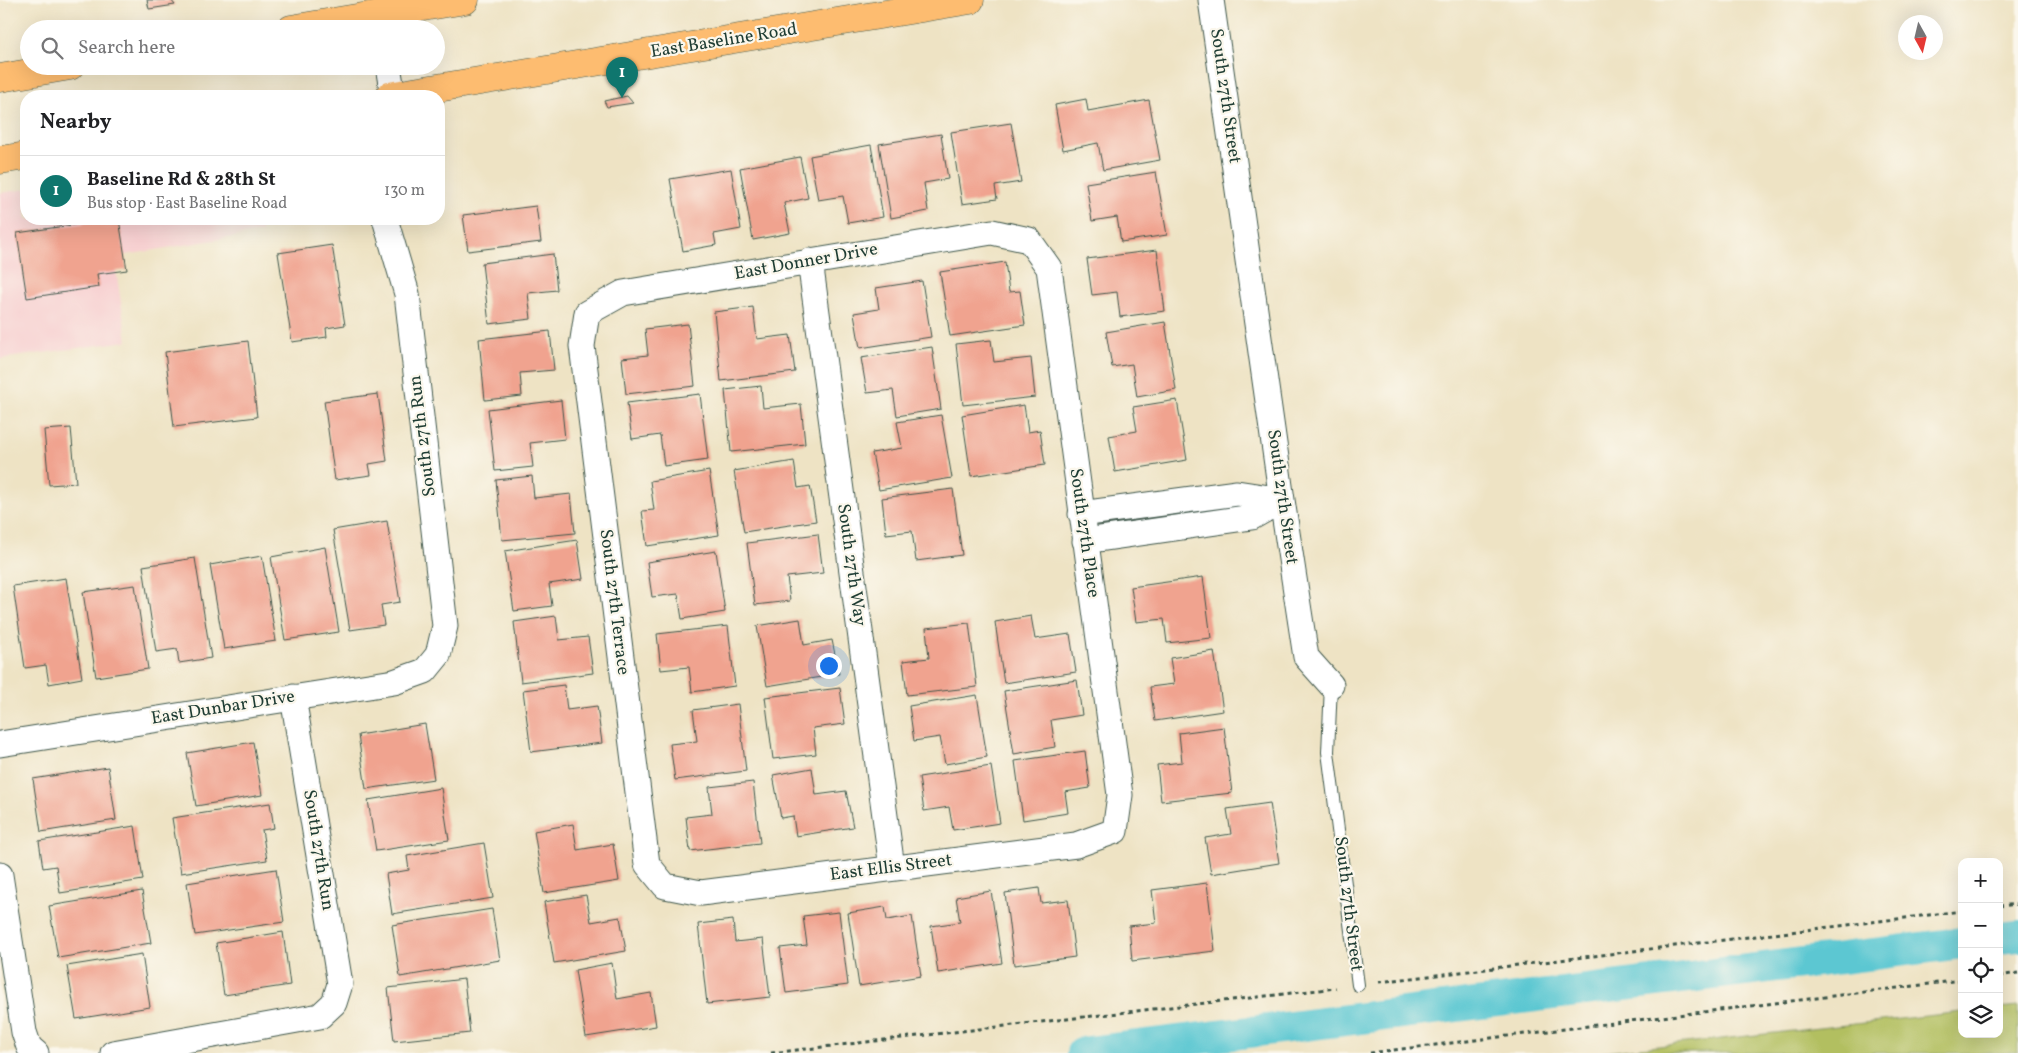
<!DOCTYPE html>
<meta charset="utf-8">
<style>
:root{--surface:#fff;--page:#f2f2f2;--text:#202124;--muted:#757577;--line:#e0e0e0;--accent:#0f766e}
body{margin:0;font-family:Vollkorn,serif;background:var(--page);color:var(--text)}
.controls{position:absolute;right:15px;bottom:15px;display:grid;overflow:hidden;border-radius:10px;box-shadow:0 5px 20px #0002}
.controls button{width:45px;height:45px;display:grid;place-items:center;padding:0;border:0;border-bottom:1px solid var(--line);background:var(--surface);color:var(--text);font:25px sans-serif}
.compass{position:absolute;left:1898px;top:15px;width:45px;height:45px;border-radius:50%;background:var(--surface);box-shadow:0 5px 20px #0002;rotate:172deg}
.you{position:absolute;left:828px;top:665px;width:18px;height:18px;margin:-12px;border:4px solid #fff;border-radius:50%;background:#1a73e8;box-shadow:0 0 0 8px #1a73e833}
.badge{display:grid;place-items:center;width:32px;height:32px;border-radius:50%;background:var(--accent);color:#fff;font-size:16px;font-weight:700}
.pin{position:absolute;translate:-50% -41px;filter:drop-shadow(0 1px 2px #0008)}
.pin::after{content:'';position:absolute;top:26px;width:18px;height:15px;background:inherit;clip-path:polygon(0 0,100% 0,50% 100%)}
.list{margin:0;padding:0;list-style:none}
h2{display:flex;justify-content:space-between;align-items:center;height:65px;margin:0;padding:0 20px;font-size:21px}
h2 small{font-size:16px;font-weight:400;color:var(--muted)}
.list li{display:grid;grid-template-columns:32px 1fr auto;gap:15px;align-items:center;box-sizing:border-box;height:70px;padding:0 20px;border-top:1px solid var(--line)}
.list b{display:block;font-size:19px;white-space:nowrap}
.list p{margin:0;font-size:16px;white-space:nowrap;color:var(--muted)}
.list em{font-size:16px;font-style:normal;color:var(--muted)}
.icon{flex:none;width:28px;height:28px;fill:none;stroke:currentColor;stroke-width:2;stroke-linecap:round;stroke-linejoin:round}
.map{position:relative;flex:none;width:2018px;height:1053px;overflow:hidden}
.search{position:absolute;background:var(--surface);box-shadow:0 5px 20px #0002;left:20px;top:20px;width:425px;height:55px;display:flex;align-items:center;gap:12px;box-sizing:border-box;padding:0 18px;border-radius:28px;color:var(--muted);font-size:19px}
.panel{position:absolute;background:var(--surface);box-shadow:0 5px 20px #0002;left:20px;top:90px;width:425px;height:135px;border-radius:20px}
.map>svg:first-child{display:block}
.built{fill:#f7cfd0}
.green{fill:#b2bf61;stroke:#687e4a}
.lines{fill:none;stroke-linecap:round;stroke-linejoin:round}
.canal{stroke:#5bc7d2;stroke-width:32}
.building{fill:#f0a38f}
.service-casing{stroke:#3e564a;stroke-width:14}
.minor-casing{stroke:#3e564a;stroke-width:27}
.primary-casing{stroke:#3e564a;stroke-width:29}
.path{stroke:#3e564a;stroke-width:3;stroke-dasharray:4 4;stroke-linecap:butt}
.service{stroke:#fff;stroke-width:12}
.minor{stroke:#fff;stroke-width:25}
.primary{stroke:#fdbc70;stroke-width:28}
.labels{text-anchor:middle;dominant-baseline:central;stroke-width:4.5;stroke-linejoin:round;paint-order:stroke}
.street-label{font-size:18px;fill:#1f3d34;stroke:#fbf7ec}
</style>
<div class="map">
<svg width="2018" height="1053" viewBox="0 0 2018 1053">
<rect width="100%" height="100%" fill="#fbf7ec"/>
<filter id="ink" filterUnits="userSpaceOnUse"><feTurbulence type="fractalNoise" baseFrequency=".02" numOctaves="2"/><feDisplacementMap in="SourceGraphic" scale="10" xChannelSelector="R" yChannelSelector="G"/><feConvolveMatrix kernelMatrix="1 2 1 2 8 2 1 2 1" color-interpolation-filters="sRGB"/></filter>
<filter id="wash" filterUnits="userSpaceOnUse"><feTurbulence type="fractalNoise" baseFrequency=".0096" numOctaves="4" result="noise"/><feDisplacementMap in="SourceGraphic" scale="20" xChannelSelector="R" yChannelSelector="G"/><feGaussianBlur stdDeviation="1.12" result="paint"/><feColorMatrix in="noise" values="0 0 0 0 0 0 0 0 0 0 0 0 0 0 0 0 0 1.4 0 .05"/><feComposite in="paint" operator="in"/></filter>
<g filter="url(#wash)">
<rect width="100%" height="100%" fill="#eee3c4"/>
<path class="built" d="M26,189V219H259L261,232L114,257L127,341L0,359V193Z"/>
<path class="green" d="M2018,1006V1053H1596L1962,1012V1034H1999V1008Z"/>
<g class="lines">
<path class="canal" d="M1999,938L2018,936
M1082,1053L1962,943"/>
</g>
<g id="blocks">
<path class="building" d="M147,0H171L175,5L149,9Z
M627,96L633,103L607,107L604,101Z
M1086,99L1088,111L1149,100L1160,160L1103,170L1098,143L1063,150L1055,105Z
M1011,123L1021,182L995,186L997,199L962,204L951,132Z
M941,134L948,179L924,183L928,211L891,218L879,144Z
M871,145L883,217L848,223L843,196L818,200L810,156Z
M800,157L808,198L784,203L790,233L753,240L740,168Z
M731,169L741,229L714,234L716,245L683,251L670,179Z
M1156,172L1167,235L1121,242L1117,217L1092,221L1086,183Z
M536,206L541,242L468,251L463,215Z
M114,219H119L127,270L97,274L99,287L27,298L17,233Z
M332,245L345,325L326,328L327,337L292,342L278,253Z
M1157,250L1165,311L1120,317L1117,292L1092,295L1087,259Z
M553,254L557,290L528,293L531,319L489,324L482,263Z
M1005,262L1009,292L1020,291L1025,325L950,336L940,272Z
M922,281L931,337L860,348L854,313L879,309L876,288Z
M753,307L757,339L790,335L795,372L721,381L714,312Z
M1165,322L1176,390L1137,397L1132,364L1112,367L1106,332Z
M688,324L695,386L626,394L622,358L648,355L645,329Z
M550,331L554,370L520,373L522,396L485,400L479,339Z
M991,340L994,362L1031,358L1035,397L963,405L956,344Z
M248,341L257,417L174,427L165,352Z
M932,347L941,409L897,416L893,390L867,393L861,358Z
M761,386L763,408L801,404L805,444L731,452L725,390Z
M378,394L387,461L369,464L371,475L335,480L324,401Z
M700,394L708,460L664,466L660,435L632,439L627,403Z
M561,400L565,439L530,443L533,467L495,471L488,409Z
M1177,400L1187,460L1115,472L1109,436L1137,431L1133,407Z
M1024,405L1028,432L1040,430L1045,465L971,476L962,415Z
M941,415L952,478L879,490L872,453L902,448L897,422Z
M71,428L76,483L49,485L44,430Z
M794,461L798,488L810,486L816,521L744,532L734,471Z
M709,471L719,535L647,546L642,511L654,510L650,481Z
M532,476L534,498L571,494L575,533L502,540L496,480Z
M953,489L962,555L916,561L912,531L886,534L882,498Z
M387,521L400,602L381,605L384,625L350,630L333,530Z
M818,534L823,573L787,577L790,601L755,605L747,543Z
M577,540L583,579L549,584L552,606L514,611L505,551Z
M325,547L339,632L285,640L271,557Z
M716,551L725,612L682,619L678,594L652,597L647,562Z
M262,556L276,641L224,649L210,565Z
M195,558L211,658L179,663L177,649L156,652L143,566Z
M1203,577L1211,638L1167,643L1164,619L1136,622L1131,587Z
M66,578L82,678L49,684L46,665L25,668L13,586Z
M135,585L148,669L96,677L83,592Z
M556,616L559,640L588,637L593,673L521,682L514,622Z
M1031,616L1035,639L1070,634L1076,672L1004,683L995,622Z
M800,619L804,645L832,640L839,674L767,686L757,626Z
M969,623L977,687L907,695L903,661L929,658L926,628Z
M728,626L735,686L692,692L689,667L661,670L657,634Z
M1214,651L1223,711L1155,721L1150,687L1174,684L1170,658Z
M1077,680L1082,715L1051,720L1055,747L1014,754L1004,691Z
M564,685L567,710L597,706L602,743L531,752L523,690Z
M840,688L845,724L813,728L816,754L773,759L765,697Z
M977,695L987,757L945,764L940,737L914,741L909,706Z
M738,704L746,771L675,780L670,744L697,741L693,710Z
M425,724L434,779L366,789L358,735Z
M1224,727L1232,793L1161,801L1157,765L1182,762L1179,733Z
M253,742L262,795L196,806L187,753Z
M1085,751L1090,788L1065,792L1068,813L1023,820L1015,761Z
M991,766L1000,823L953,830L949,807L924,811L919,777Z
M108,767L116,820L41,832L33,779Z
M812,768L816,795L846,791L853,827L796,836L793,816L781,818L773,775Z
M753,782L760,843L690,851L686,817L712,814L709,787Z
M441,788L449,840L376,851L368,800Z
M270,803L274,828L262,830L267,860L181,873L172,818Z
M1270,803L1279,863L1211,874L1205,838L1231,834L1227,809Z
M573,824L577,850L613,844L619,881L544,893L534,831Z
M135,826L143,880L60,893L56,866L43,868L39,841Z
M484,843L493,898L392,914L386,874L409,870L407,856Z
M276,869L284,922L195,935L187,883Z
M1207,883L1215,951L1132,961L1129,926L1156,923L1152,890Z
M1039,888L1041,903L1068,900L1075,957L1014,965L1005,893Z
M142,891L151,943L58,958L49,906Z
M991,891L1002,963L938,973L931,926L960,922L956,897Z
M586,895L591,922L620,917L626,951L554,963L544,902Z
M885,907L887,920L912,916L921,976L859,986L848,913Z
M492,909L500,960L400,977L392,925Z
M839,912L848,985L786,993L780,948L807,945L803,916Z
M733,920L735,942L763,939L770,997L707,1004L698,924Z
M283,932L290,985L224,995L216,943Z
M142,954L150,1007L76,1019L67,966Z
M612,963L617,999L651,993L656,1026L586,1037L575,970Z
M464,979L470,1033L394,1041L388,988Z"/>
</g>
</g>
<g filter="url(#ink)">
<use href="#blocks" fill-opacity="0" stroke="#3e564a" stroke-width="1"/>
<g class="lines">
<defs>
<path id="service" d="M1331,685L1328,752L1358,985"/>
<path id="minor" d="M1211,0L1282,500L1306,657L1331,685
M388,66L393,96
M992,232L1029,240L1049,268L1120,795L1115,831L1076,845L701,893L665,886L647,864L582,346L587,313L623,293Z
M810,261L892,868
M1081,514L1237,493L1282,500
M1085,541L1252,517L1282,500
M0,744L394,682L425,671L438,655L445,626L407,294L385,219
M0,875L24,1032L29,1047L36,1053
M113,1053L320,1016L334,1003L340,984L293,697"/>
<path id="primary" d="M291,29L465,0
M0,78L70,66
M389,96L970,0
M0,160L26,156"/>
</defs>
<use href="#service" class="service-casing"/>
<use href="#minor" class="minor-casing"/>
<use href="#primary" class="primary-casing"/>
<path class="path" d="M1999,906L2018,904
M1999,976L2018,973
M1379,982L1962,911
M771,1053L1336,988
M1370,1053L1962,980"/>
<use href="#service" class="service"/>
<use href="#minor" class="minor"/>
<use href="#primary" class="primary"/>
</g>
</g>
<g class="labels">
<g class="street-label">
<text transform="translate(724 41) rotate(-9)">East Baseline Road</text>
<text transform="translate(1225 96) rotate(82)">South 27th Street</text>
<text transform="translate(806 262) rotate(-10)">East Donner Drive</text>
<text transform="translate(423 436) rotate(-97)">South 27th Run</text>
<text transform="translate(1282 497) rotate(82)">South 27th Street</text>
<text transform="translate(1084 533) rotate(82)">South 27th Place</text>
<text transform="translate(851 565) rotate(82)">South 27th Way</text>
<text transform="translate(614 602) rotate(83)">South 27th Terrace</text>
<text transform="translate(223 708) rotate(-9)">East Dunbar Drive</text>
<text transform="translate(318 850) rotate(81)">South 27th Run</text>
<text transform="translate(891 868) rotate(-7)">East Ellis Street</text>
<text transform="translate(1348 904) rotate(83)">South 27th Street</text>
</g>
</g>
</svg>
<div class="controls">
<button>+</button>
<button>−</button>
<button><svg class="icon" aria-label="locate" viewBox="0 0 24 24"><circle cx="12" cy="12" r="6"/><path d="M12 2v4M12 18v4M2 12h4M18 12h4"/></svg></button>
<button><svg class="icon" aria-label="layers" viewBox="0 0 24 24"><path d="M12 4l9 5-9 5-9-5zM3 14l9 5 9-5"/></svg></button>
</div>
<svg class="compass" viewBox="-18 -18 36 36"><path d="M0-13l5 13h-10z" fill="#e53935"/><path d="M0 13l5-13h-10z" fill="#757577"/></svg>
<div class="you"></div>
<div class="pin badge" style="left:622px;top:98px">1</div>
<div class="search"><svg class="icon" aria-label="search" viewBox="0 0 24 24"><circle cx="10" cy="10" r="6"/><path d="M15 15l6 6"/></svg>Search here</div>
<section class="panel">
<h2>Nearby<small></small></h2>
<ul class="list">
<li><span class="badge">1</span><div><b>Baseline Rd &amp; 28th St</b><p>Bus stop · East Baseline Road</p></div><em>130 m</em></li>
</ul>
</section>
</div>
